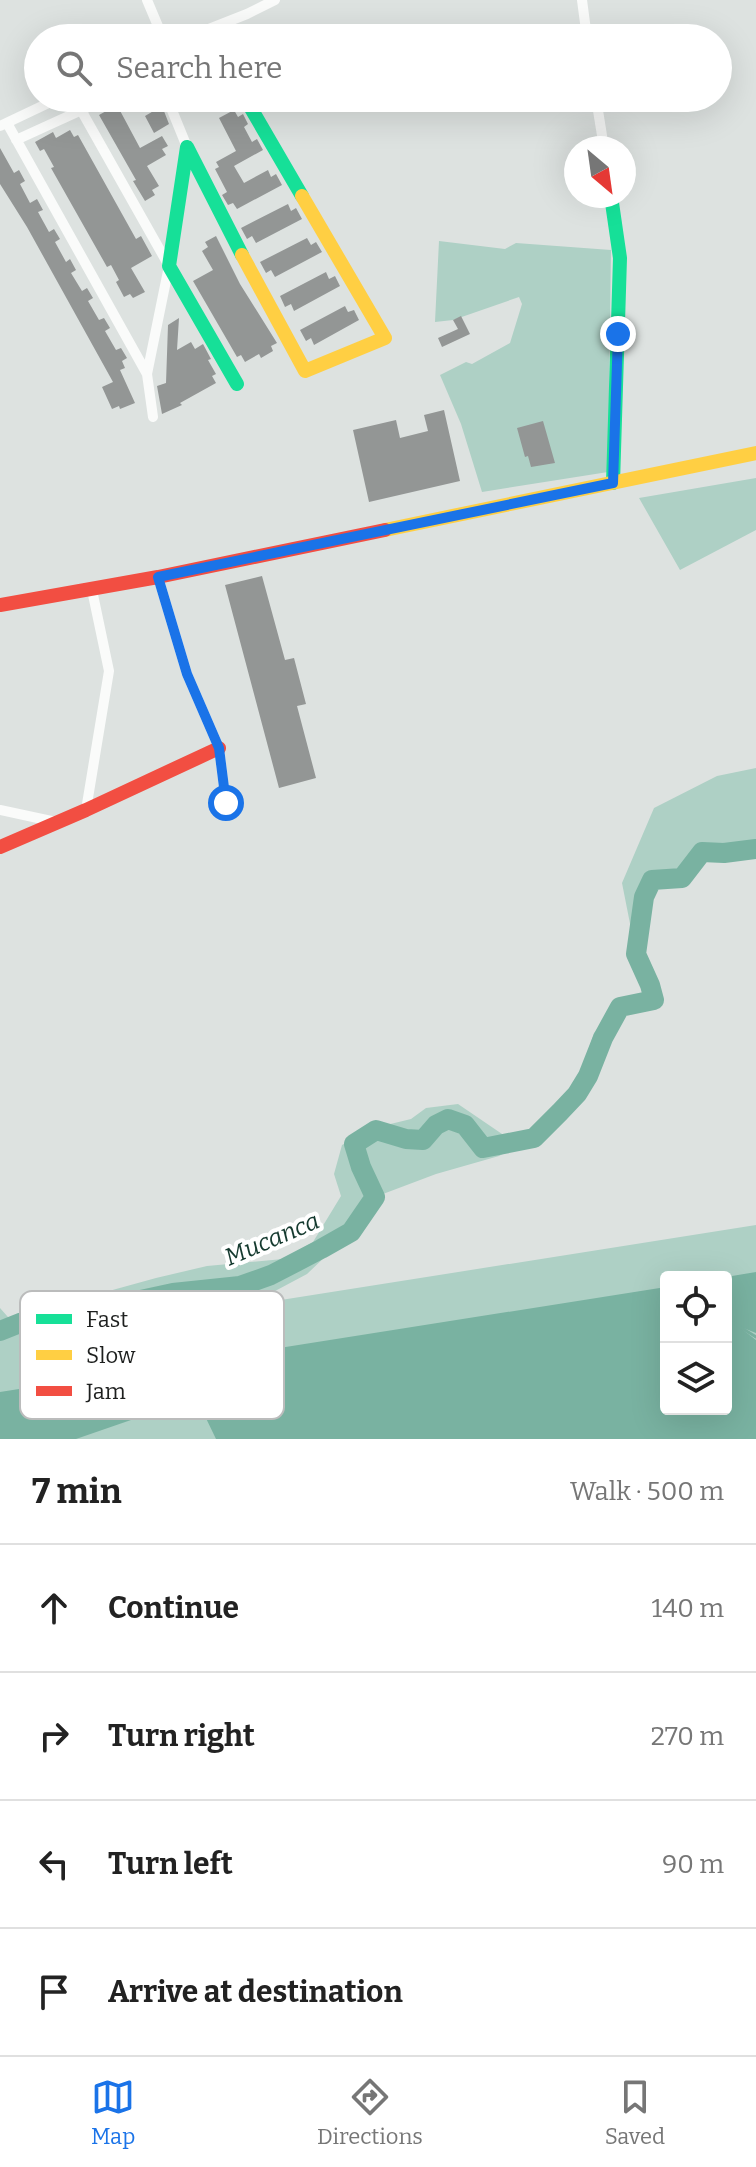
<!DOCTYPE html>
<meta charset="utf-8">
<style>
:root{--surface:#fff;--page:#f6f6f6;--text:#222;--muted:#767676;--line:#e0e0e0;--accent:#1a73e8}
body{margin:0;font-family:Bitter,serif;background:var(--page);color:var(--text)}
.controls{position:absolute;right:24px;bottom:24px;display:grid;overflow:hidden;border-radius:8px;box-shadow:0 8px 32px #0002}
.controls button{width:72px;height:72px;display:grid;place-items:center;padding:0;border:0;border-bottom:2px solid var(--line);background:var(--surface);color:var(--text);font:40px sans-serif}
.compass{position:absolute;left:564px;top:136px;width:72px;height:72px;border-radius:50%;background:var(--surface);box-shadow:0 8px 32px #0002;rotate:151deg}
.stop{position:absolute;width:24px;height:24px;margin:-18px;border:6px solid #1a73e8;border-radius:50%;background:#fff}
.stop.end{background:#1a73e8;border-color:#fff;box-shadow:0 2px 8px #0008}
.list{margin:0;padding:0;list-style:none}
h2{display:flex;justify-content:space-between;align-items:center;height:104px;margin:0;padding:0 32px;font-size:34px}
h2 small{font-size:26px;font-weight:400;color:var(--muted)}
.list li{display:grid;grid-template-columns:52px 1fr auto;gap:24px;align-items:center;box-sizing:border-box;height:128px;padding:0 32px;border-top:2px solid var(--line)}
.list b{display:block;font-size:30px;white-space:nowrap}
.list em{font-size:26px;font-style:normal;color:var(--muted)}
.icon{flex:none;width:44px;height:44px;fill:none;stroke:currentColor;stroke-width:2;stroke-linecap:round;stroke-linejoin:round}
.map{position:relative;flex:none;width:756px;height:1439px;overflow:hidden}
.search{position:absolute;background:var(--surface);box-shadow:0 8px 32px #0002;left:24px;right:24px;top:24px;height:88px;display:flex;align-items:center;gap:20px;box-sizing:border-box;padding:0 28px;border-radius:44px;color:var(--muted);font-size:30px}
.sheet{height:616px;background:var(--surface)}
nav{display:flex;justify-content:space-around;align-items:center;box-sizing:border-box;height:112px;border-top:2px solid var(--line);background:var(--surface);font-size:22px;color:var(--muted)}
nav a{display:grid;justify-items:center;gap:4px}
nav .on{color:var(--accent)}
.map>svg:first-child{display:block}
.green{fill:#aed0c5;fill-rule:evenodd}
.water{fill:#79b2a1}
.lines{fill:none;stroke-linecap:round;stroke-linejoin:round}
.stream{stroke:#79b2a1;stroke-width:3}
.river{stroke:#79b2a1;stroke-width:20}
.building{fill:#939695}
.street{stroke:#fafbfa;stroke-width:10}
.fast{stroke:#16e098;stroke-width:14}
.slow{stroke:#ffcf43;stroke-width:14}
.jam{stroke:#f24e42;stroke-width:14}
.route{stroke:#1a73e8;stroke-width:10}
.labels{text-anchor:middle;dominant-baseline:central;stroke-width:8;stroke-linejoin:round;paint-order:stroke}
.water-label{font-size:24px;font-style:italic;fill:#153a2f;stroke:#fff}
.key{fill:#fff;stroke:#bbbcbc;stroke-width:2}
.key-label{font-size:22px;fill:#1d1f1e}
</style>
<div class="map">
<svg width="756" height="1439" viewBox="0 0 756 1439">
<rect width="100%" height="100%" fill="#dde2e0"/>
<path class="green" d="M439,241L505,249L516,243L611,250L608,472L482,492L461,424L440,375L466,362L472,364L510,343L522,304L519,297L453,320L435,322Z
M756,478V530L680,570L639,498Z
M756,768V849L724,853L702,852L682,878L652,880L644,897L636,954L622,883L654,808L717,776Z
M620,1007L603,1038L588,1076L577,1094L534,1138L499,1156L436,1174L375,1197L351,1232L307,1274L249,1305L756,1225V1439H0V1308L15,1325L51,1307L156,1278L207,1266L283,1259L313,1242L341,1196L334,1174L342,1145L374,1128L411,1119L426,1108L458,1104L505,1136L526,1134L577,1084L594,1033ZM666,1277H726V1409H666Z"/>
<path class="water" d="M756,1272V1333L738,1326L756,1340V1439H216L203,1412L131,1420L76,1439H0V1392L666,1287V1409H726V1277Z"/>
<g class="lines">
<path class="stream" d="M726,1325L734,1323L756,1337"/>
<path class="river" d="M0,1331L20,1323L62,1317L173,1293L240,1286L271,1275L321,1249L351,1232L375,1197L361,1167L354,1144L376,1130L406,1139L423,1140L436,1125L448,1119L465,1125L483,1148L534,1138L560,1112L577,1094L588,1076L603,1038L620,1007L654,1000L650,985L636,954L644,897L652,880L682,878L702,852L724,853L756,849"/>
</g>
<path class="building" d="M117,105L140,148L162,136L168,146L162,149L166,155L147,166L159,186L152,190L155,195L145,201L133,181L136,180L99,115Z
M162,106L169,124L154,133L145,116Z
M234,110L238,117L243,114L248,124L244,127L252,142L257,139L263,150L234,166L244,183L268,170L271,177L276,174L282,185L237,209L233,203L228,205L222,195L227,192L215,169L219,167L216,162L236,151L219,118Z
M70,130L74,137L78,135L136,239L141,236L152,256L131,268L145,292L133,298L130,294L124,297L116,282L119,280L111,265L107,267L51,168L54,167L44,149L40,151L35,142L53,132L56,138Z
M0,148L14,173L19,170L25,181L20,184L30,203L37,199L43,210L38,212L49,232L54,229L60,239L55,242L66,262L70,259L76,270L71,273L82,291L87,288L93,298L88,301L99,320L104,318L110,328L105,331L116,350L121,348L127,358L122,361L125,368L120,370L135,403L120,409L119,406L112,409L102,387L113,382L27,227L0,184Z
M288,204L291,211L296,208L302,219L256,243L252,236L247,239L241,228Z
M216,236L240,284L277,343L271,346L273,351L261,358L259,354L245,362L241,355L237,357L193,281L213,270L202,251L208,247L205,242Z
M307,238L311,245L316,242L322,252L275,277L271,270L266,273L260,262Z
M326,272L329,279L335,276L340,286L294,311L291,304L285,307L280,296Z
M345,306L348,312L354,310L359,320L314,345L311,338L306,341L300,330Z
M461,316L470,334L442,347L438,338L458,329L453,320Z
M179,318L177,350L191,342L195,349L203,344L211,359L208,360L216,374L212,376L216,383L180,403L182,405L162,414L157,386L166,383L168,325Z
M444,410L460,481L369,502L353,430L396,420L400,438L428,431L424,415Z
M543,421L555,463L531,467L528,456L525,457L517,428Z
M262,576L285,660L294,658L306,704L297,706L316,778L279,788L225,585Z"/>
<g class="lines">
<path class="street" d="M147,0L163,38
M582,0L587,38
M186,38L247,14L275,0
M167,98L187,147
M596,98L604,148
M81,110L169,266L147,374
M7,123L147,374L153,417
M0,126L59,98
M16,140L108,98
M158,577L187,674L219,748L226,803
M0,810L56,822
M86,810L109,671L92,590"/>
<path class="fast" d="M245,98L302,196
M611,196L620,258L613,483
M237,384L169,266L187,147L242,255"/>
<path class="slow" d="M242,255L305,371L385,338L302,196
M385,530L756,453"/>
<path class="jam" d="M0,605L158,577L385,530
M0,847L86,810L219,748"/>
</g>
<g class="lines">
<path class="route" d="M226,803L219,748L187,674L158,577L613,483L618,334"/>
</g>
<g class="labels">
<g class="water-label">
<text transform="translate(272 1239) rotate(-23)">Mucanca</text>
</g>
</g>
<rect x="20" y="1291" width="264" height="128" rx="12" class="key"/>
<rect x="36" y="1314" width="36" height="10" fill="#16e098"/>
<rect x="36" y="1350" width="36" height="10" fill="#ffcf43"/>
<rect x="36" y="1386" width="36" height="10" fill="#f24e42"/>
<g class="key-label">
<text x="86" y="1327">Fast</text>
<text x="86" y="1363">Slow</text>
<text x="86" y="1399">Jam</text>
</g>
</svg>
<div class="controls">
<button><svg class="icon" aria-label="locate" viewBox="0 0 24 24"><circle cx="12" cy="12" r="6"/><path d="M12 2v4M12 18v4M2 12h4M18 12h4"/></svg></button>
<button><svg class="icon" aria-label="layers" viewBox="0 0 24 24"><path d="M12 4l9 5-9 5-9-5zM3 14l9 5 9-5"/></svg></button>
</div>
<svg class="compass" viewBox="-18 -18 36 36"><path d="M0-13l5 13h-10z" fill="#e53935"/><path d="M0 13l5-13h-10z" fill="#767676"/></svg>
<div class="stop" style="left:226px;top:803px"></div>
<div class="stop end" style="left:618px;top:334px"></div>
<div class="search"><svg class="icon" aria-label="search" viewBox="0 0 24 24"><circle cx="10" cy="10" r="6"/><path d="M15 15l6 6"/></svg>Search here</div>
</div>
<section class="sheet">
<h2>7 min<small>Walk · 500 m</small></h2>
<ul class="list">
<li><svg class="icon" aria-label="ahead" viewBox="0 0 24 24"><path d="M12 20V5M6 11l6-6 6 6"/></svg><div><b>Continue</b></div><em>140 m</em></li>
<li><svg class="icon" aria-label="right" viewBox="0 0 24 24"><path d="M7 20v-9h11M14 6l5 5-5 5"/></svg><div><b>Turn right</b></div><em>270 m</em></li>
<li><svg class="icon" aria-label="left" viewBox="0 0 24 24"><path d="M17 20v-9H6M10 6l-5 5 5 5"/></svg><div><b>Turn left</b></div><em>90 m</em></li>
<li><svg class="icon" aria-label="arrive" viewBox="0 0 24 24"><path d="M6 21V4h12l-3 4 3 4H6"/></svg><div><b>Arrive at destination</b></div></li>
</ul>
</section>
<nav>
<a class="on"><svg class="icon" aria-label="map" viewBox="0 0 24 24"><path d="M3 6l6-2 6 2 6-2v14l-6 2-6-2-6 2zM9 4v14M15 6v14"/></svg>Map</a>
<a><svg class="icon" aria-label="directions" viewBox="0 0 24 24"><path d="M12 3l9 9-9 9-9-9zM9 14v-3h6M13 9l2 2-2 2"/></svg>Directions</a>
<a><svg class="icon" aria-label="saved" viewBox="0 0 24 24"><path d="M7 4h10v16l-5-4-5 4z"/></svg>Saved</a>
</nav>
